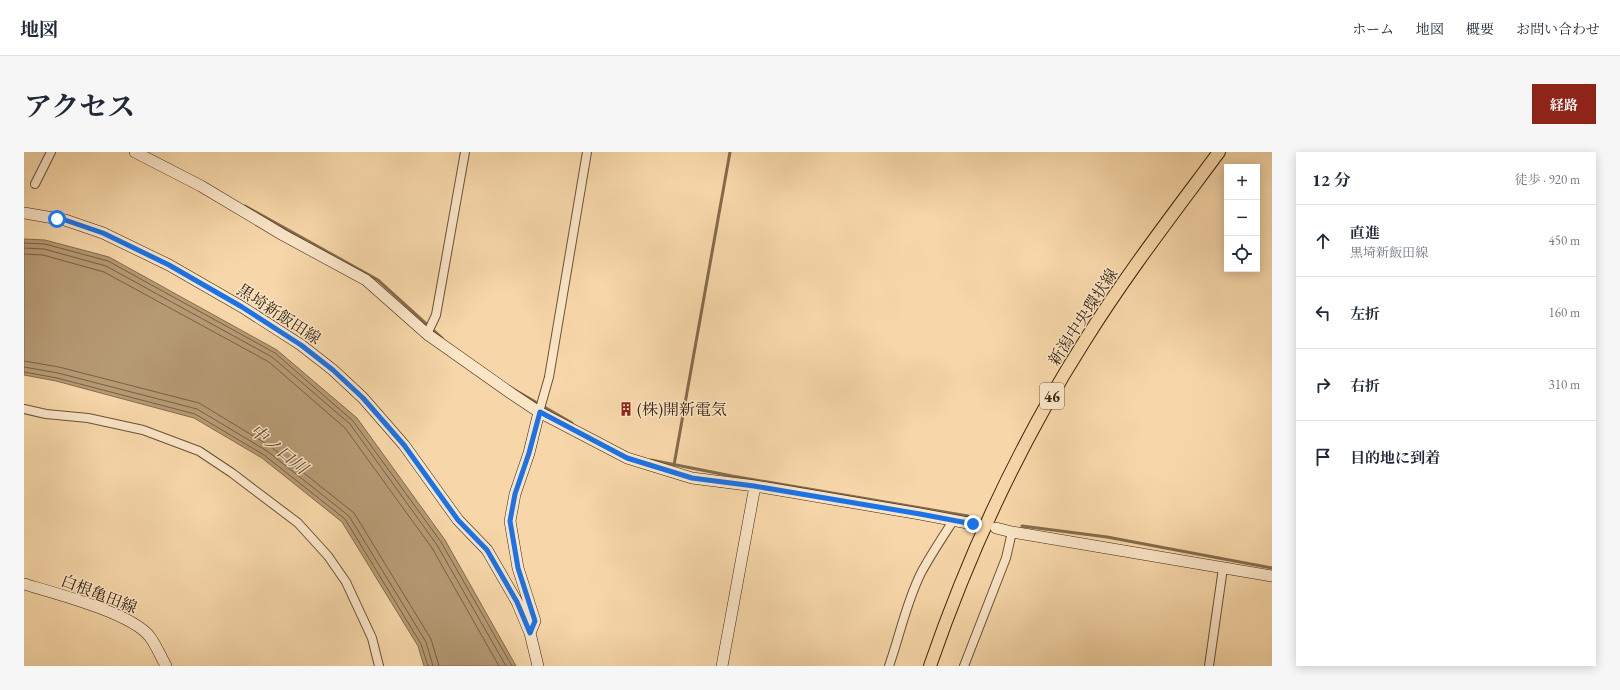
<!DOCTYPE html>
<html lang="ja">
<meta charset="utf-8">
<style>
:root{--surface:#fff;--page:#f6f6f7;--text:#1f2937;--muted:#747a83;--line:#e0e1e3;--accent:#8f2418}
body{margin:0;font-family:"EB Garamond","Noto Serif JP",serif;background:var(--page);color:var(--text)}
.controls{position:absolute;right:12px;top:12px;display:grid;overflow:hidden;border-radius:0px;box-shadow:0 2px 10px #0003}
.controls button{width:36px;height:36px;display:grid;place-items:center;padding:0;border:0;border-bottom:1px solid var(--line);background:var(--surface);color:var(--text);font:20px sans-serif}
.stop{position:absolute;width:12px;height:12px;margin:-9px;border:3px solid #1a73e8;border-radius:50%;background:#fff}
.stop.end{background:#1a73e8;border-color:#fff;box-shadow:0 1px 4px #0008}
.list{margin:0;padding:0;list-style:none}
h2{display:flex;justify-content:space-between;align-items:center;height:52px;margin:0;padding:0 16px;font-size:17px}
h2 small{font-size:13px;font-weight:400;color:var(--muted)}
.list li{display:grid;grid-template-columns:26px 1fr auto;gap:12px;align-items:center;box-sizing:border-box;height:72px;padding:0 16px;border-top:1px solid var(--line)}
.list b{display:block;font-size:15px;white-space:nowrap}
.list p{margin:0;font-size:13px;white-space:nowrap;color:var(--muted)}
.list em{font-size:13px;font-style:normal;color:var(--muted)}
.icon{flex:none;width:22px;height:22px;fill:none;stroke:currentColor;stroke-width:2;stroke-linecap:round;stroke-linejoin:round}
.map{position:relative;flex:none;width:1248px;height:514px;overflow:hidden;border-radius:0px}
header{display:flex;align-items:center;gap:24px;box-sizing:border-box;height:56px;padding:0 20px;background:var(--surface);border-bottom:1px solid var(--line)}
header strong{font-size:19px}
nav{display:flex;gap:22px;margin-inline-start:auto;font-size:14px}
.intro{display:flex;align-items:center;justify-content:space-between;box-sizing:border-box;height:96px;padding:0 24px}
h1{margin:0;font-size:28px}
.button{padding:10px 18px;border-radius:0px;background:var(--accent);color:#fff;font-size:14px;font-weight:700}
main{display:flex;gap:24px;padding:0 24px}
aside{flex:1;background:var(--surface);border-radius:0px;box-shadow:0 2px 10px #0003}
.map>svg:first-child{display:block}
.water{fill:#b69a74;stroke:#846b4b}
.lines{fill:none;stroke-linecap:round;stroke-linejoin:round}
.shore{stroke:#786041;stroke-width:1}
.stream{stroke:#846b4b;stroke-width:3}
.street-casing{stroke:#685235;stroke-width:10}
.secondary-casing{stroke:#39250e;stroke-width:12}
.primary-casing{stroke:#39250e;stroke-width:14}
.street{stroke:#fae5c7;stroke-width:8}
.secondary{stroke:#fae5c7;stroke-width:11}
.primary{stroke:#f7d7a9;stroke-width:12}
.route{stroke:#1a73e8;stroke-width:5}
.labels{text-anchor:middle;dominant-baseline:central;stroke-width:3;stroke-linejoin:round;paint-order:stroke}
.shield{fill:#fae5c7;stroke:#735f46;stroke-width:1}
.shield-label{font-size:15px;font-weight:bold;fill:#39250e}
.street-label{font-size:16px;fill:#39250e;stroke:#fae5c7}
.poi-label{font-size:16px;fill:#39250e;stroke:#fae5c7;text-anchor:start}
.water-label{font-size:17px;font-style:italic;fill:#5e482d;stroke:#fae5c7}
</style>
<header>
<strong>地図</strong>
<nav><a>ホーム</a><a>地図</a><a>概要</a><a>お問い合わせ</a></nav>
</header>
<div class="intro"><h1>アクセス</h1><a class="button">経路</a></div>
<main>
<div class="map">
<svg width="1248" height="514" viewBox="0 0 1248 514">
<rect width="100%" height="100%" fill="#f7d7a9"/>
<filter id="stains"><feTurbulence type="fractalNoise" baseFrequency=".005" numOctaves="4"/><feColorMatrix values="0 0 0 0 .2 0 0 0 0 .09 0 0 0 0 .02 0 0 0 .5 -.17"/></filter>
<radialGradient id="worn" r=".72"><stop offset=".6" stop-color="#630" stop-opacity="0"/><stop offset="1" stop-color="#630" stop-opacity=".3"/></radialGradient>
<path class="water" d="M0,87L21,88L85,105L253,198L333,266L421,388L492,514H400L394,494L318,370L238,306L170,266L32,229L0,223Z"/>
<g class="lines">
<path class="shore" d="M0,91L21,92L84,109L251,201L329,269L417,390L488,514
M0,96L20,97L82,114L248,205L326,272L413,393L482,514
M0,102L19,103L80,120L245,210L321,276L408,396L475,514
M0,209L35,215L175,251L246,294L330,361L407,487L415,514
M0,215L34,221L173,257L243,299L325,364L402,490L409,514
M0,220L33,226L171,262L240,303L321,367L397,492L404,514"/>
<path class="stream" d="M221,54L354,128L418,186
M489,237L548,271
M627,308L708,324L944,364
M650,313L706,0
M998,374L1083,385L1248,416"/>
<defs>
<path id="street" d="M11,32L27,0
M403,182L412,163L441,0
M0,257L22,262L64,266L119,278L175,299L208,321L274,371L304,404L322,430L348,486L355,514
M515,260L525,225L563,0
M865,514C876,483 882,451 897,421C906,404 918,386 929,369
M940,514L982,406L988,380
M1185,514L1199,416"/>
<path id="secondary" d="M111,0L177,34L259,83L342,128L403,182L488,242L515,260L603,306L668,326L731,334L896,362L949,372
M0,61L41,68L79,81L145,113L218,155L277,193L309,218L339,246L380,293L434,368L463,398L493,450L506,481L514,514
M972,376L988,380L1248,424
M0,432C30,441 108,461 126,485C132,493 137,505 142,514
M506,481L511,469L494,416L486,369L491,342L505,301L515,260
M698,514L731,334"/>
<path id="primary" d="M906,514C945,401 996,291 1060,190C1101,124 1149,62 1195,0"/>
</defs>
<use href="#street" class="street-casing"/>
<use href="#secondary" class="secondary-casing"/>
<use href="#primary" class="primary-casing"/>
<use href="#street" class="street"/>
<use href="#secondary" class="secondary"/>
<use href="#primary" class="primary"/>
</g>
<g class="lines">
<path class="route" d="M33,67L41,68L79,81L145,113L218,155L277,193L309,218L339,246L380,293L434,368L463,398L493,450L506,481L511,469L494,416L486,369L491,342L505,301L516,260L603,306L668,326L730,334L896,362L949,372"/>
</g>
<defs>
<symbol id="building-bare" viewBox="-9 -9 18 18"><path d="M-4-6H4V6H1V3H-1V6H-4ZM-2.5-4.3h1.7v1.8h-1.7ZM.8-4.3h1.7v1.8H.8ZM-2.5-1h1.7V.8h-1.7ZM.8-1h1.7V.8H.8Z" fill="#8f2418" stroke="#fae5c7" stroke-width="2.5" paint-order="stroke"/></symbol>
</defs>
<g fill-rule="evenodd">
<use href="#building-bare" x="592" y="247" width="20" height="20"/>
</g>
<g class="labels">
<rect class="shield" x="1016" y="231" width="24" height="26" rx="3"/>
<g class="shield-label">
<text x="1028" y="244">46</text>
</g>
<g class="street-label">
<text transform="translate(255 162) rotate(33)">黒埼新飯田線</text>
<text transform="translate(1059 165) rotate(-57)">新潟中央環状線</text>
<text transform="translate(75 442) rotate(21)">白根亀田線</text>
</g>
<g class="poi-label">
<text x="613" y="257">(株)開新電気</text>
</g>
<g class="water-label">
<text transform="translate(255 297) rotate(39)">中ノ口川</text>
</g>
</g>
<rect width="100%" height="100%" filter="url(#stains)"/>
<rect width="100%" height="100%" fill="url(#worn)"/>
</svg>
<div class="controls">
<button>+</button>
<button>−</button>
<button><svg class="icon" aria-label="locate" viewBox="0 0 24 24"><circle cx="12" cy="12" r="6"/><path d="M12 2v4M12 18v4M2 12h4M18 12h4"/></svg></button>
</div>
<div class="stop" style="left:33px;top:67px"></div>
<div class="stop end" style="left:949px;top:372px"></div>
</div>
<aside>
<h2>12 分<small>徒歩 · 920 m</small></h2>
<ul class="list">
<li><svg class="icon" aria-label="ahead" viewBox="0 0 24 24"><path d="M12 20V5M6 11l6-6 6 6"/></svg><div><b>直進</b><p>黒埼新飯田線</p></div><em>450 m</em></li>
<li><svg class="icon" aria-label="left" viewBox="0 0 24 24"><path d="M17 20v-9H6M10 6l-5 5 5 5"/></svg><div><b>左折</b></div><em>160 m</em></li>
<li><svg class="icon" aria-label="right" viewBox="0 0 24 24"><path d="M7 20v-9h11M14 6l5 5-5 5"/></svg><div><b>右折</b></div><em>310 m</em></li>
<li><svg class="icon" aria-label="arrive" viewBox="0 0 24 24"><path d="M6 21V4h12l-3 4 3 4H6"/></svg><div><b>目的地に到着</b></div></li>
</ul>
</aside>
</main>
